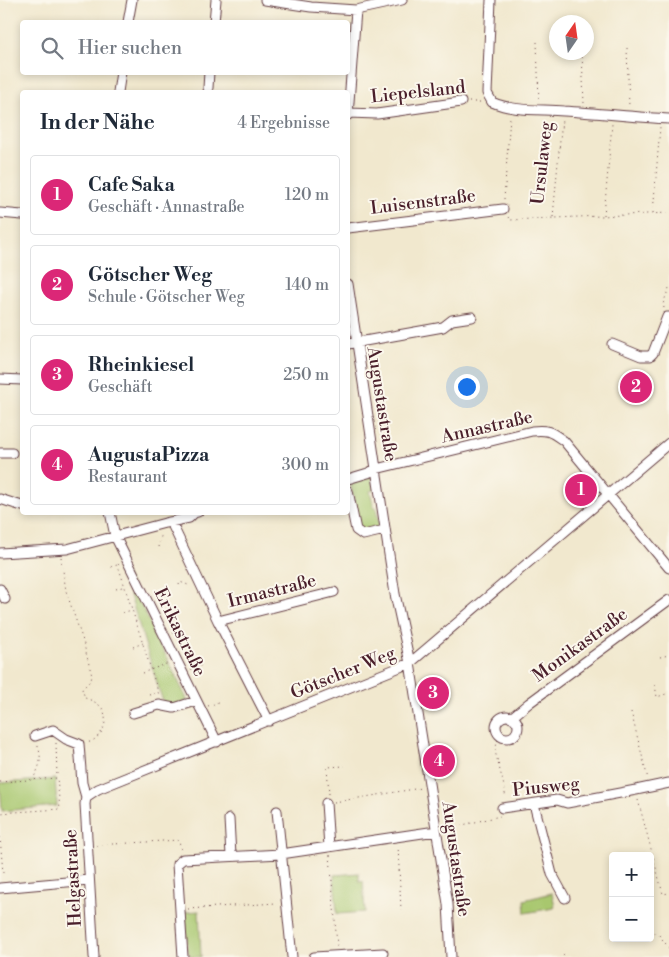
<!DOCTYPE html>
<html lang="de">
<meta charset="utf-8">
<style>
:root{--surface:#fff;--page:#f6f6f7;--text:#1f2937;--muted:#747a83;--line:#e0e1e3;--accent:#db2777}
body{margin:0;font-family:"Libre Bodoni",serif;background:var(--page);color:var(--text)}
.controls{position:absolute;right:15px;bottom:15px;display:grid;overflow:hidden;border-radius:5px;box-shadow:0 2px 8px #0003}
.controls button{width:45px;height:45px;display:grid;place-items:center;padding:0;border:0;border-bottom:1px solid var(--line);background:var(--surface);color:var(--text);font:25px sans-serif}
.compass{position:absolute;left:549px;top:15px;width:45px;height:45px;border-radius:50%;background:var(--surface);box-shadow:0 2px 8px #0003;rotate:13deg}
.you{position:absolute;left:466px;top:386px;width:18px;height:18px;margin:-12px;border:4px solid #fff;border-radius:50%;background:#1a73e8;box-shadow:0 0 0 8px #1a73e833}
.badge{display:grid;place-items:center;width:32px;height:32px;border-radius:50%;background:var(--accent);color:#fff;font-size:16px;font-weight:700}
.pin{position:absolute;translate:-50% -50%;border:2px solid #fff;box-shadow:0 1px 5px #0006}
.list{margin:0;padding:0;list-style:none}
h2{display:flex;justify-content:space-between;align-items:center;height:65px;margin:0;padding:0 20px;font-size:21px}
h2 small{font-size:16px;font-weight:400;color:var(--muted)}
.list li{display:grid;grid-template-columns:32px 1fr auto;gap:15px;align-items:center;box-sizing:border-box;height:80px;margin:0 10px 10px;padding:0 10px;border:1px solid var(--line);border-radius:5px}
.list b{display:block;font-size:19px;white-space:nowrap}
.list p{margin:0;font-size:16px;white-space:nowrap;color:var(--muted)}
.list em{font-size:16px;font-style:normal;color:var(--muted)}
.icon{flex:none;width:28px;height:28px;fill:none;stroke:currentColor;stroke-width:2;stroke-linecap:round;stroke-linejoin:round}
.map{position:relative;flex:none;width:669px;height:957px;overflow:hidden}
.search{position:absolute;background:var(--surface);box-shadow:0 2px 8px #0003;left:20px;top:20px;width:330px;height:55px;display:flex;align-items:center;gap:12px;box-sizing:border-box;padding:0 18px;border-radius:5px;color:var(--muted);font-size:19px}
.panel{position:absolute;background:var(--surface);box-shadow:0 2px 8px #0003;left:20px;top:90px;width:330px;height:425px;border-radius:5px}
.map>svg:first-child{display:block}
.green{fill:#a8c76e;stroke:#79734c}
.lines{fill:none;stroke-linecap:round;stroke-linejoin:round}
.minor-casing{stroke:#633d43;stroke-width:11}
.path{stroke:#633d43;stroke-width:1;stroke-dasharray:1 4;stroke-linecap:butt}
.minor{stroke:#fff;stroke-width:9}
.labels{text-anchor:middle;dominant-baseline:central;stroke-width:4;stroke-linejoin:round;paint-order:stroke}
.street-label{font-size:18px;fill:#4a1f2b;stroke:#fbf7ec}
</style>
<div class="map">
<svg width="669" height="957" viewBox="0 0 669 957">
<rect width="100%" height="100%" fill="#fbf7ec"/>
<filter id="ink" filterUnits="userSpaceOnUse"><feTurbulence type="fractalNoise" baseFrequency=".02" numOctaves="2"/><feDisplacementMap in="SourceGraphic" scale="10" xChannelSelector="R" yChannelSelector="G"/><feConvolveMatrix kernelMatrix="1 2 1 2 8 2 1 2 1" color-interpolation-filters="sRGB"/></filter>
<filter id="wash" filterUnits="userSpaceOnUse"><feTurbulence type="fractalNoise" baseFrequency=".0096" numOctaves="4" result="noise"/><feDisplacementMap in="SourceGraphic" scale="20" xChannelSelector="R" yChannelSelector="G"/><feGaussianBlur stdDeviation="1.12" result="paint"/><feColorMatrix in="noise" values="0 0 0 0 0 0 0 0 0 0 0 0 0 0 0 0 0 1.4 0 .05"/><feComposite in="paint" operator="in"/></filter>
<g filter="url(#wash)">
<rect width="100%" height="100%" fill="#f1e8ce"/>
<path class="green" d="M371,476L374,490L370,491L374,508H376L380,530L367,532L359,528L350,482Z
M125,572L186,697L187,701L174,707L163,702L123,573Z
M55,779L57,806L2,811L0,783Z
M359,873V881H363L365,912L337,914L334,875Z
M552,893L555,906L554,908L525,913L524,900Z
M199,911L201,957H191L188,952L185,912Z"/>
</g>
<g filter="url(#ink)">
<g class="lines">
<defs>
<path id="minor" d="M265,0L311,7L356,10L402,0
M491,0L487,93L492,102C514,112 541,109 564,111C599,113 634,117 669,119
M128,22L132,0
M214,22L216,0
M208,88L209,72
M118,92L121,72
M348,113L377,114L461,102
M348,115L356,10
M0,213L22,215
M348,228L503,209
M348,284L395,594L410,663L448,904L451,957
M348,344L443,327L452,320L472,317
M612,344L641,356H650L653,353L667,317H669
M0,379L22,380
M0,453H12
M348,479L368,473L376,469L532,431C548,429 551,432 564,441L669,568
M348,491L356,530L363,535L385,530
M0,499L22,506
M110,512L115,536L217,742
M171,522L218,621L269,721
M0,553L67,549L165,523L189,518L194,513L198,512
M0,589L5,599
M218,621L334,592
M133,713L159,705L174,708L196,701
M496 727a11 11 0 1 1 22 0a11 11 0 1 1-22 0Z
M511,718L529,703L669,600
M35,736L53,730L66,739L79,744L82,783L86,797L85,804L94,957
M86,797L98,789L410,663L669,443
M326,803L329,847
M534,804L552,874L565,898
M502,808L557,800L567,803L636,790L669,783
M277,811L292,957
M229,819L231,856
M0,888L89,880
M183,957L177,864L183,859L281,854L436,831
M314,957L383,953"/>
</defs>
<use href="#minor" class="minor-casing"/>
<path class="path" d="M537,42L539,102
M627,48L629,107
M582,52L584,104
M469,102H483
M504,199L510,116
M653,213L660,127
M604,215L612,124
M508,217L510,220L669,213
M553,217L562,119
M664,308L663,304L669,288
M158,547L162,533
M61,557L66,591L83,641L92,676L91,680L82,689L85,698C91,700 98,703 102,708C108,717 105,731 97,737C95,740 90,742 87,743
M119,564L118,565L159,695
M111,567L117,565
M179,585L180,582L191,586
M116,589L125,586
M123,613L131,610
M173,633L182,631L183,629
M133,647L143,643
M660,657L669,655
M191,669L200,667V664
M142,673L169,663
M655,685L657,697L669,693
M149,695L158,692
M208,706L217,703L218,701
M631,712L648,779
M499,735L495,751L505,790V798
M56,743L57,777
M32,780C40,768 43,758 37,744
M0,782L57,778L60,809L0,813
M329,794L327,767L345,766
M638,800L663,894L669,893
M334,802L421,788
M446,829L500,816
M0,837L3,873
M97,845L179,840L181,851
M398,845L401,910
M330,855L337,946
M188,909L276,903
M612,924L613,925
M650,931L659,935L669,948
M563,955L566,957"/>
<use href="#minor" class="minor"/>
</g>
</g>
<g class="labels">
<g class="street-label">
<text transform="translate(418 92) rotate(-6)">Liepelsland</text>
<text transform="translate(542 163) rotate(-84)">Ursulaweg</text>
<text transform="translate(423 202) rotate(-7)">Luisenstraße</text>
<text transform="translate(382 404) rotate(81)">Augustastraße</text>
<text transform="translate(487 427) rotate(-13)">Annastraße</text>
<text transform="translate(272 591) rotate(-14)">Irmastraße</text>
<text transform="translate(180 632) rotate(64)">Erikastraße</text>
<text transform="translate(580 645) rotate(-36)">Monikastraße</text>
<text transform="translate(343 673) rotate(-22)">Götscher Weg</text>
<text transform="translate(546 787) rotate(-6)">Piusweg</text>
<text transform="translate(456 859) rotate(82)">Augustastraße</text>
<text transform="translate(73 878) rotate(-93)">Helgastraße</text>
</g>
</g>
</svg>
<div class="controls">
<button>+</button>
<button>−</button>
</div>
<svg class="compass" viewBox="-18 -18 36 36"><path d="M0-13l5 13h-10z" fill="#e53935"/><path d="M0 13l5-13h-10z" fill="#747a83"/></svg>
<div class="you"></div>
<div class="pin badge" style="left:581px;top:490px">1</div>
<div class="pin badge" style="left:636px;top:387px">2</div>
<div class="pin badge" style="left:433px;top:693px">3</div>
<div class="pin badge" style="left:439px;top:761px">4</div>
<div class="search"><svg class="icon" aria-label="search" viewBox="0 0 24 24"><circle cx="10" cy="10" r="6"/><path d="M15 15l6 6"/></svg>Hier suchen</div>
<section class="panel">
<h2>In der Nähe<small>4 Ergebnisse</small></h2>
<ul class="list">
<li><span class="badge">1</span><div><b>Cafe Saka</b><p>Geschäft · Annastraße</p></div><em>120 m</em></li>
<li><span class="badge">2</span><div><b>Götscher Weg</b><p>Schule · Götscher Weg</p></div><em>140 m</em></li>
<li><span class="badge">3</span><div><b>Rheinkiesel</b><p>Geschäft</p></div><em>250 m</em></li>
<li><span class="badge">4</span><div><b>AugustaPizza</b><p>Restaurant</p></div><em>300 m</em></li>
</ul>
</section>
</div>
